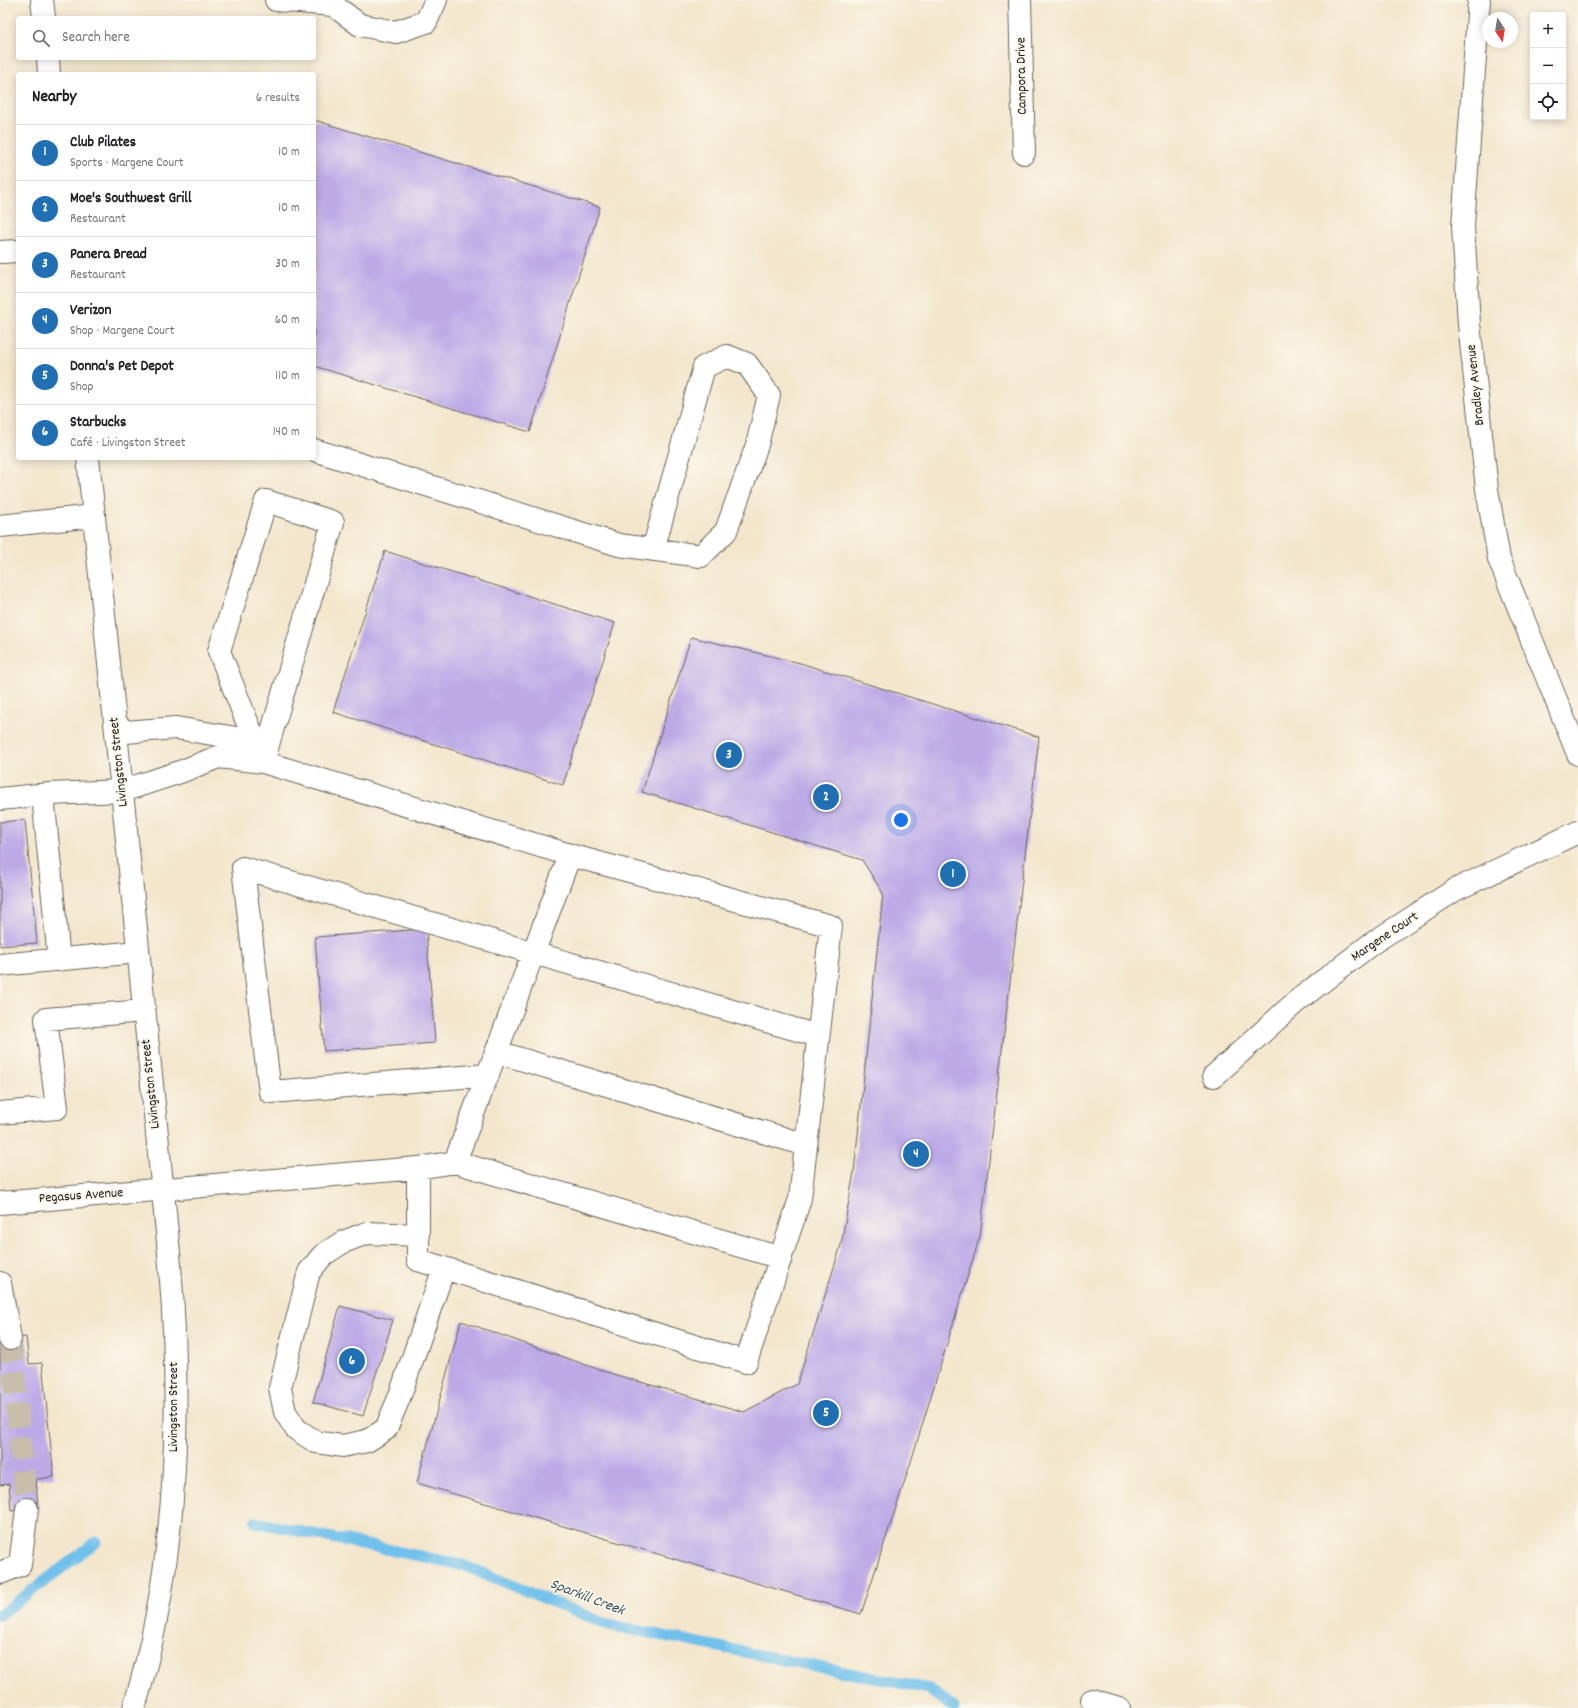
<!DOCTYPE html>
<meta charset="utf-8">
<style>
:root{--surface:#fff;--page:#f2f2f2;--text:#202124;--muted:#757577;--line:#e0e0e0;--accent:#1f6fb2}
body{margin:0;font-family:Dekko,sans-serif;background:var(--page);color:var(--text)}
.controls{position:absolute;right:12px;top:12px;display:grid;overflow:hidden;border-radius:4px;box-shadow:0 2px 10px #0003}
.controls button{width:36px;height:36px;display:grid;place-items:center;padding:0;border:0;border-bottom:1px solid var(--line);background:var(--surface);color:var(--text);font:20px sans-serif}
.compass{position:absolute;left:1482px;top:12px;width:36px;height:36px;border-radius:50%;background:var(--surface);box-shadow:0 2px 10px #0003;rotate:168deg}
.you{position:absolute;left:901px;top:820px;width:14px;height:14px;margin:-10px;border:3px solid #fff;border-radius:50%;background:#1a73e8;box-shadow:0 0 0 6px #1a73e833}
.badge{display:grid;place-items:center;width:26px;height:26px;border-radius:50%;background:var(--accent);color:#fff;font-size:13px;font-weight:700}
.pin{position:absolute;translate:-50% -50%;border:2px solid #fff;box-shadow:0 1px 4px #0006}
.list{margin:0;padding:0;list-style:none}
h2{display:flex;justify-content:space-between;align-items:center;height:52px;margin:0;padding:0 16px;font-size:17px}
h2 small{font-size:13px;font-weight:400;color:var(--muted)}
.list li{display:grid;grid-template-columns:26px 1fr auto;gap:12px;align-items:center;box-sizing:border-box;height:56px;padding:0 16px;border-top:1px solid var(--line)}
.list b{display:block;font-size:15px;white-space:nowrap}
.list p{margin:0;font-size:13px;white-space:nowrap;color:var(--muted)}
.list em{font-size:13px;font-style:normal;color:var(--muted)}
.icon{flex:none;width:22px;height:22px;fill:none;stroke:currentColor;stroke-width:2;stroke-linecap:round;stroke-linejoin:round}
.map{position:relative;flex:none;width:1578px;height:1708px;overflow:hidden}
.search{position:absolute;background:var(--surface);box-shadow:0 2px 10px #0003;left:16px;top:16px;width:300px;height:44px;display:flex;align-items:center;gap:10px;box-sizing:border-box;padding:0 14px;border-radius:4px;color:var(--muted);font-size:15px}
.panel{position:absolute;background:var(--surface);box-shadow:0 2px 10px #0003;left:16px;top:72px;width:300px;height:388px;border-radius:4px}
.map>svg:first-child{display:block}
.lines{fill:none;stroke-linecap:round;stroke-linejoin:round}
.stream{stroke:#6fc0eb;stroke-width:11}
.building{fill:#bcaae7}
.minor-tunnel{stroke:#c8bea9;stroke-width:22;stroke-dasharray:22 11;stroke-linecap:butt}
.minor-casing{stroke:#67635a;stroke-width:24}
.major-casing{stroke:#67635a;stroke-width:24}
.minor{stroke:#fff;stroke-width:22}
.major{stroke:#fff;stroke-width:22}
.labels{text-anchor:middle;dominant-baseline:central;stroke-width:3.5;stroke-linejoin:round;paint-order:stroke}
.street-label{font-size:14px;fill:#1c1c1c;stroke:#fbf7ec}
.water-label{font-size:15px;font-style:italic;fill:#395564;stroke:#fbf7ec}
</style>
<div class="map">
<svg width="1578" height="1708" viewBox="0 0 1578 1708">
<rect width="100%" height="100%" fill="#fbf7ec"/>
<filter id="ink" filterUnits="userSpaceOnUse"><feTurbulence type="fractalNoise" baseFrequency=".025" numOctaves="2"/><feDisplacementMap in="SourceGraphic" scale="8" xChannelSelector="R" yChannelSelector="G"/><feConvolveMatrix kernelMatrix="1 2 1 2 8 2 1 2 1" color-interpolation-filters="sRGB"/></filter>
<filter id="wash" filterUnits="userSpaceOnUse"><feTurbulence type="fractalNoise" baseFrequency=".012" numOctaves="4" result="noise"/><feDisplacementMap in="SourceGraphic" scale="16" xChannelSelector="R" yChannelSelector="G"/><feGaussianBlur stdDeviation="0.9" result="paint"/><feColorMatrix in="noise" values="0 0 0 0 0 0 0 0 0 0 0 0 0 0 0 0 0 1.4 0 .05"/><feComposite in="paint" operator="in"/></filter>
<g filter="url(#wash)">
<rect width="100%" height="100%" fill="#f3e6cc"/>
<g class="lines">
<path class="stream" d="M255,1522L463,1565L609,1625L929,1689L954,1708
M0,1615L96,1542"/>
</g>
<g id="blocks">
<path class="building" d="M314,120L600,207L530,432L314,366Z
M385,551L615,623L563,785L333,712Z
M691,637L800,663L1039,737L980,1236L909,1468L861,1614L417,1483L461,1321L606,1372L744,1412L797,1384L841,1245L854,1172L883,893L862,860L642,792Z
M25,820L37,943L0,946V822Z
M426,929L435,1043L324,1051L315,937Z
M340,1306L393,1320L363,1416L313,1402Z
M26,1337L29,1364L42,1363L54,1477L36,1479L38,1508L11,1511L9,1484L0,1485V1340Z"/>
</g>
</g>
<g filter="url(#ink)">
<use href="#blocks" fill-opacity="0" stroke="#67635a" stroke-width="1"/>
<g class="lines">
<path class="minor-tunnel" d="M10,1339L27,1509"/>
<defs>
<path id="minor" d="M276,0L333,5L360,25L396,32L426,22L436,0
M1020,0L1024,153
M1479,0L1463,226L1469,324L1487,489L1499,559L1578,754
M0,252L18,251
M314,450L619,545L701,556L726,531L757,445L769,395L747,364L727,356L704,367L653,550
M266,501L333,522L263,762L219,651Z
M0,526L94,516
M115,722L125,732L176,728L236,738L259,759
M43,795L59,960
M0,799L49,794L122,791L180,772L218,757L263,762L570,855L455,1162L418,1168L0,1203
M0,965L138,952
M497,1052L806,1145
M488,1075L270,1092L243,868L818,1036
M1214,1076L1297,1001L1371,944L1455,890L1578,832
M0,1113L57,1108L46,1019L144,1011
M455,1162L781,1258
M418,1168V1260L746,1362L800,1199L831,926L570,855
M418,1235L367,1233L343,1242L323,1255L309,1272L280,1388L285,1412L296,1429L316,1442L342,1446L367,1441L386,1429L399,1398L444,1268
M0,1283L10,1339
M0,1573L20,1565L27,1509
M1092,1700L1119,1708"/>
<path id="major" d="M42,0L44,18
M48,58L49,74
M88,458L168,1242C182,1398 180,1557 134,1708"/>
</defs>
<use href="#minor" class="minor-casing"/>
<use href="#major" class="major-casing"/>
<use href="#minor" class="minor"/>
<use href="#major" class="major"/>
</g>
</g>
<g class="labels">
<g class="street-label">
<text transform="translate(1022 76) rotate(-91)">Campora Drive</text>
<text transform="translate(1476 385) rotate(-96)">Bradley Avenue</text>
<text transform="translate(119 762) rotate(-96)">Livingston Street</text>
<text transform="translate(1385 937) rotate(-34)">Margene Court</text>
<text transform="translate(151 1084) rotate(-96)">Livingston Street</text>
<text transform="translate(81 1196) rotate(-4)">Pegasus Avenue</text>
<text transform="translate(174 1407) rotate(-90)">Livingston Street</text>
</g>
<g class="water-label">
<text transform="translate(587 1598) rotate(21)">Sparkill Creek</text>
</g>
</g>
</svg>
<div class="controls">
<button>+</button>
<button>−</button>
<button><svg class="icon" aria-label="locate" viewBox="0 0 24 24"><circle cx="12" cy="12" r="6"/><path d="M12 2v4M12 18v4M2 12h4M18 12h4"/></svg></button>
</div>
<svg class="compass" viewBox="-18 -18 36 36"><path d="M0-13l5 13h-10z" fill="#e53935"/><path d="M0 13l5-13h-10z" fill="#757577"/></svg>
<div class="you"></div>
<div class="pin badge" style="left:953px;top:874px">1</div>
<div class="pin badge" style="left:826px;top:797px">2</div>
<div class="pin badge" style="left:729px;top:755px">3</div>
<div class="pin badge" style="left:916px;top:1154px">4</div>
<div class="pin badge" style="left:826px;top:1413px">5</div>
<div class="pin badge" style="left:352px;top:1361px">6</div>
<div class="search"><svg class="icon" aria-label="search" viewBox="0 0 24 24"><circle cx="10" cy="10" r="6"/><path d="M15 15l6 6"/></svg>Search here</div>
<section class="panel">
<h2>Nearby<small>6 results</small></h2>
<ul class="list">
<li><span class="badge">1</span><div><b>Club Pilates</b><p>Sports · Margene Court</p></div><em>10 m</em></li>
<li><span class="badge">2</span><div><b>Moe's Southwest Grill</b><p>Restaurant</p></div><em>10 m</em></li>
<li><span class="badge">3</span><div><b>Panera Bread</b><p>Restaurant</p></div><em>30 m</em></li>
<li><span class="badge">4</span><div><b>Verizon</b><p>Shop · Margene Court</p></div><em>60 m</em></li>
<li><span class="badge">5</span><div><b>Donna's Pet Depot</b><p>Shop</p></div><em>110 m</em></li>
<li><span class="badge">6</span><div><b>Starbucks</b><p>Café · Livingston Street</p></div><em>140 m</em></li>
</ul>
</section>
</div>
